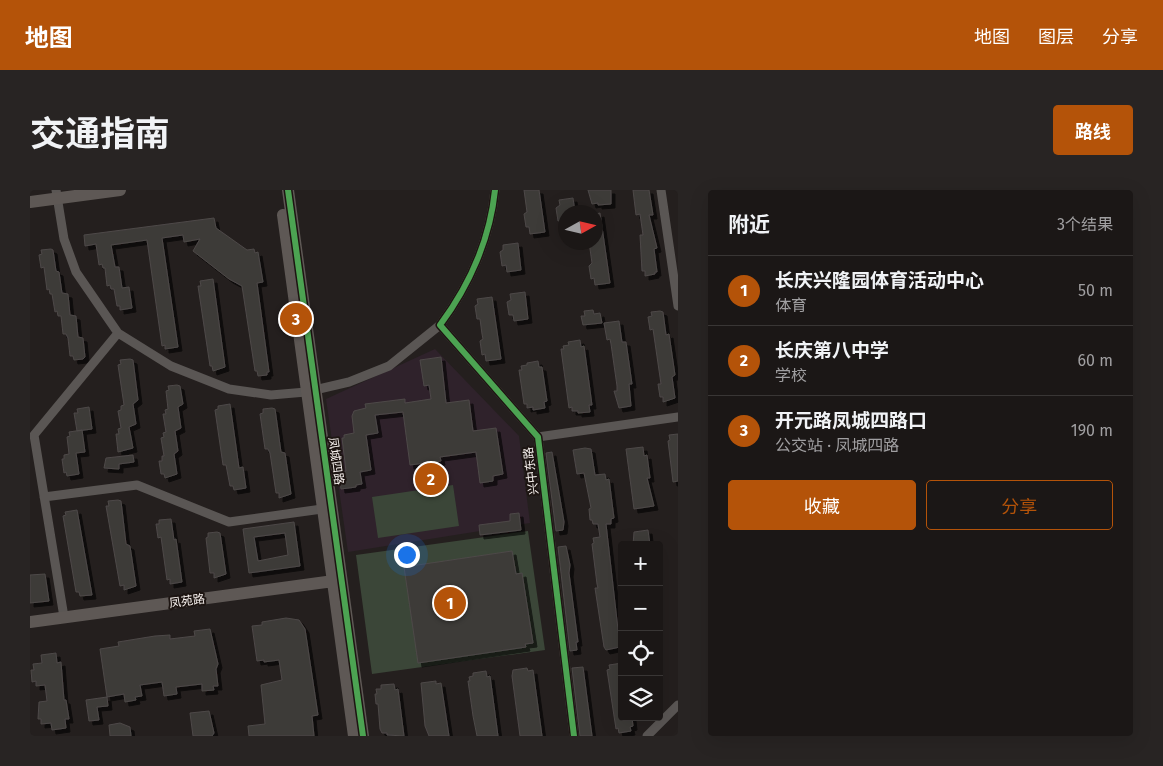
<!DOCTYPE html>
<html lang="zh">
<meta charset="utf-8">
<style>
:root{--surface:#1b1716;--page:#282423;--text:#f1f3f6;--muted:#a09fa1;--line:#393635;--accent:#b45309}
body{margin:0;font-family:"Fira Sans","Noto Sans SC",sans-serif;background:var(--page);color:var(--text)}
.controls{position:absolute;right:15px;bottom:15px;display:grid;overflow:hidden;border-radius:5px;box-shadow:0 5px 20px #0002}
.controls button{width:45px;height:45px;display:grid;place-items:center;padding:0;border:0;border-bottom:1px solid var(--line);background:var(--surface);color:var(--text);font:25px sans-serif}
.compass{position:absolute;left:528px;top:15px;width:45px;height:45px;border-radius:50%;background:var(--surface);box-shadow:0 5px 20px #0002;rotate:82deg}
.you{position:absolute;left:376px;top:364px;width:18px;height:18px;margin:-12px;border:4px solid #fff;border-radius:50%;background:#1a73e8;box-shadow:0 0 0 8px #1a73e833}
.badge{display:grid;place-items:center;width:32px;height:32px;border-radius:50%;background:var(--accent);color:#fff;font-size:16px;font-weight:700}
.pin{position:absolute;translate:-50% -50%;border:2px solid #fff;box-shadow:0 1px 5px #0006}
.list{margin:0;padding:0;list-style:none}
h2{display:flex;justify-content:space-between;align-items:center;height:65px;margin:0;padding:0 20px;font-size:21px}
h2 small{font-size:16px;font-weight:400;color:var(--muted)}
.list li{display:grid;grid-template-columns:32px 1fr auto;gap:15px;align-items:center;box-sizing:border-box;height:70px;padding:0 20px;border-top:1px solid var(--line)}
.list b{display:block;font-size:19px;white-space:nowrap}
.list p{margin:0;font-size:16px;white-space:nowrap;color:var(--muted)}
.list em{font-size:16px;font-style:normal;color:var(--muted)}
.actions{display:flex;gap:10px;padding:15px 20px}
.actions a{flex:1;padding:11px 0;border:1px solid var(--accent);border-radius:5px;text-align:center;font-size:18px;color:var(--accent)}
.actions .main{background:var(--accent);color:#fff}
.icon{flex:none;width:28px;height:28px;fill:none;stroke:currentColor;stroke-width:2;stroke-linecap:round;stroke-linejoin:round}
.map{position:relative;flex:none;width:648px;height:546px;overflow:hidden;border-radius:5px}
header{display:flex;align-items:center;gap:30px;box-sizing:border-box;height:70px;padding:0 25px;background:var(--accent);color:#fff}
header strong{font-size:24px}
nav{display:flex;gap:28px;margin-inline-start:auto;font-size:18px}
.intro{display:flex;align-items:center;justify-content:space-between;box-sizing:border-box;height:120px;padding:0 30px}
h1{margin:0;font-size:35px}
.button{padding:12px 22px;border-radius:5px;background:var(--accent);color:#fff;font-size:18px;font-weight:700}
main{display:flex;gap:30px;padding:0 30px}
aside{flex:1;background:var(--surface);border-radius:5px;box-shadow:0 5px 20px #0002}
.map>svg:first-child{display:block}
.education{fill:#2f222b}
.green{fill:#3b4638}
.building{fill:#3e3a39;stroke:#4d4948;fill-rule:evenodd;filter:url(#shadow)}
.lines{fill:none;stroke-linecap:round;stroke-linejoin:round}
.street{stroke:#5a5654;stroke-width:9}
.secondary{stroke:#5e5855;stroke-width:12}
.cycleway-casing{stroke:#1d1512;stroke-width:9}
.cycleway{stroke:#4ca352;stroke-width:6}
.labels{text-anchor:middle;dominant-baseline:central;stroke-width:4;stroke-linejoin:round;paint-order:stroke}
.street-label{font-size:12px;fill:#f7f1ee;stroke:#1d1512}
</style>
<header>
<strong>地图</strong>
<nav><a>地图</a><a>图层</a><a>分享</a></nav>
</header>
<div class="intro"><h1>交通指南</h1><a class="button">路线</a></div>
<main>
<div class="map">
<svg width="648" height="546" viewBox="0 0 648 546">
<defs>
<filter id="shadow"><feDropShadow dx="4" dy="4" stdDeviation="0" flood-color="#0009"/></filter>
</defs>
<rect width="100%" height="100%" fill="#241f1e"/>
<path class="education" d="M405,159L489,246L500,333L318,362L296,209Z"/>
<path class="green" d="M423,295L429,336L348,348L342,307Z
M498,341L515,460L342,484L326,365Z"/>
<path class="building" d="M494,0H509L515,42L500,44L499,37H496L494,24L497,22Z
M558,0H581V14L568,15V13L562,14Z
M603,0H619L623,25H619L627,58L624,59L627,82H625V84L615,86V81H612L610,45H613L610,24L606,25Z
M543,8L545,22H536V30L528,31L526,18L530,15L529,10Z
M570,23L580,93L565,95L564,88L561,89L559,76L562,73L559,52H566V24Z
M184,28L186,38L217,60L224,59L225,63L228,62L233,92L227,93L239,182H237V185L228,186L227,181H225L212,96L199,89L163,61L170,49L154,52L153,45L132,48L148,157L135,159V155L132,156L117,50L81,55L85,77H89L92,98L99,97L102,118L90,120V116H87L84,99H81L80,95L77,96L75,78H73L72,74L69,75L66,54L55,56L54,45Z
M488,53L491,80L477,82L476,75L472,76L470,62L473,60V55Z
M21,59L23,60L26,81L29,82L32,103L38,104L40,125L46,126L48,147L53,148L55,167L53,169L44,170L43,166H40L38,148L36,144H33L31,126H28L27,121L25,122L22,104H20L19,99L17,100L14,77L11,78L9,65L12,64L11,60Z
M183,89L195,177L183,181L182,176H180L168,96H171L170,91Z
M495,102L498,129L484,131L483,125H479L477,112L481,110L480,104Z
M462,107L471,169L456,171L455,164L452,165L450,151L453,149L452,144L450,129H447L445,116L448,114L447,109Z
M563,120L564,124L570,123L572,133L553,135L551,126H555L554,121Z
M630,121L633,122L636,145L639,144L645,185L642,187L645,208L633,212V207H630L628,194H631L623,139L620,140L618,127L622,126L621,122Z
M589,131L592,152H596L602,194H599L601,216L589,218L584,201H587V196L581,154L580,149L577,150L574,133Z
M550,150L551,157L554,156L562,215H559L560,222L548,223V221H542V217L539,218L531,159H534L533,156L539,155L538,152Z
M411,167L416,213L439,210L443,241L466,238L473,284L463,286V291L450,293L446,262L410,267L411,271L380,275L373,222L345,225L348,243L336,245L341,280L330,282L332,294L326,295V297L311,299L309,282L316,281L312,248H314V245L324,243L322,226L324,221L336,218L335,214L375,209V213L401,209L399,195L394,196L390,170Z
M100,169L103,170L108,210L103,214L106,234L99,237L103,258L88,262L86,244H89L88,239L91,238L88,221L91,220V216L94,215L88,175L91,174L90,170Z
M508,171L509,177H512L517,211L514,212L515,218L503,220V217L497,218V214H494L489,180H492L491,176L497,175V173Z
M147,195L150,196L153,214L148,217L151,238L145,241L148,261L144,264L147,284L135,288L134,284H131L129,271H132V266H134L131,248L134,247L133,243L136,242L133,224H136L135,220L138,219L136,201L139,200L138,196Z
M200,214L209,278L213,277L216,298L204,300L203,296H200L196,275H193L185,220L188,219V216Z
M59,217L62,239L47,241L44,223H48L47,219Z
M242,218L245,219L251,262L255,263L261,304L249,308V303H246L240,263L238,259H235L230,224L233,223V219Z
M52,240L55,262L46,263L49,284L37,286L36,282L34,283L32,269H34V265L39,264L37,247L40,246L39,242Z
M648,244V291L643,292L638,251L640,250L639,245Z
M613,257L614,266L617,265L620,288H617L624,316L604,319L596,259Z
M555,258L561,259L565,285L575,284L576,290L579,289L584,328L581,329V334H576L590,457L576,460L574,457L565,398H568L567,394L562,354L564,353L563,348L570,347L568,334H563L562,330H560L559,319L561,318L554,283L547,284L543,260Z
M522,262L534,332L533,340L526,341L516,263Z
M103,265L104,272L89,274V279L74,278L76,268Z
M88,310L91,311L96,354L100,356L106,396L94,400V395L90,396L76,316H79L78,311Z
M47,320L62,405L50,406L49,402H46L33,326L36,325L35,322Z
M489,323L491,340L450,345L449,335L480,331V324Z
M141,329L144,350L146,349L152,392L140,394V389L137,390L131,347L128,348L126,334H129V330Z
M264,332L270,376L219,383L213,339ZM255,343L258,365L228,371L224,347Z
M618,340L620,355H603L604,342Z
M187,342L190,343L196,384L184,388V383H180L176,348L178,347V343Z
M536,356L540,375L539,383L548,452H546L547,460L540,461L528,357Z
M482,361L486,384L492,383L503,453L495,454L496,457L388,473L374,377Z
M15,384L19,411L0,413V385Z
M256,428L269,430L275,439L288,525L282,526L284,546H219L218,536L235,534L231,495L252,490L249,470L234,472V470L227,471L222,436L232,435V432Z
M180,439L188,474L186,479L188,496H183L184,500L172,501V494L146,497L147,504L134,506L132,492L110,495L112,506L105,507L106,510L95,512L94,504L77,507L70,459L89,456L88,452L125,446L140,445V449L165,446L164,441Z
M26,463L27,473L31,472L34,510H36L39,529H35L36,538L22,540L21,533L11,534V529H8L9,512L17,511L15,495L6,496V491L2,492L1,480H4L3,474L12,473L11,465Z
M592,473V527H602L603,536L600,537L601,541L589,543L588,538L586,539L577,480L580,479L579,475Z
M553,477L562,546H550L542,478Z
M497,478L498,481L503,480L512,546H490L482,486L483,480Z
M456,481L457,487L460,486L468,546H447L443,526L438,491H440L439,487L443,486V483Z
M406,491V494L411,493L419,546H399L395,536L391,493Z
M364,494L365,500L368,499L374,546L357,545V543H352L350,539L348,514H346L345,504H347L346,499H351V495Z
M77,507L78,516L67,517L69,530L59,531L56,510Z
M179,521L184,543L182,546H163L160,523Z
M90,533L100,537L101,546H80L79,535Z"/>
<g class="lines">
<path class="street" d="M26,0L34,49L46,82L88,143L141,176L199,199L241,205L276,202L319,192L359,176L410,135
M465,0C460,49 439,96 410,135L508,247L544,546
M631,0L648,116
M508,247L648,227
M14,307L107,295L199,332L292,319
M34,427L4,245L88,143
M617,546L648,515"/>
<path class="secondary" d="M258,0L333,546
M0,12L90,0
M253,25L324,546
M0,432L311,390"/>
<defs>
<path id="cycleway" d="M258,0L333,546
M465,0C460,49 439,96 410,135L508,247L544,546"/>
</defs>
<use href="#cycleway" class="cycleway-casing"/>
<use href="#cycleway" class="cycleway"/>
</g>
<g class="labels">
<g class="street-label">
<text transform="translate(306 271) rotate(82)">凤城四路</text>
<text transform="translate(501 281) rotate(-97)">兴中东路</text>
<text transform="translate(157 411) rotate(-8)">凤苑路</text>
</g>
</g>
</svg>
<div class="controls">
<button>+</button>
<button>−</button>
<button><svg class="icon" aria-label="locate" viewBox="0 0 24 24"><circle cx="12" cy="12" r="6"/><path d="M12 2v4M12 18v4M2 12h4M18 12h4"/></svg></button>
<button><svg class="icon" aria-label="layers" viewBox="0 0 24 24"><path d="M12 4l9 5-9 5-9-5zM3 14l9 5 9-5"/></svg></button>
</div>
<svg class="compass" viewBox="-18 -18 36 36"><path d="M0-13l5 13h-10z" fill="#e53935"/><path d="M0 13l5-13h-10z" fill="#a09fa1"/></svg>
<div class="you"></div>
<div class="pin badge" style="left:420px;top:413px">1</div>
<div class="pin badge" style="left:401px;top:289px">2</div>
<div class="pin badge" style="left:266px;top:129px">3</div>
</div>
<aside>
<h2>附近<small>3个结果</small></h2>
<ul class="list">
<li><span class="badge">1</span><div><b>长庆兴隆园体育活动中心</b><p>体育</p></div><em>50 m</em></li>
<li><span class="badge">2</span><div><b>长庆第八中学</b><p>学校</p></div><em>60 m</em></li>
<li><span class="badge">3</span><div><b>开元路凤城四路口</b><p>公交站 · 凤城四路</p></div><em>190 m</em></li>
</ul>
<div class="actions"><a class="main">收藏</a><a>分享</a></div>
</aside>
</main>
